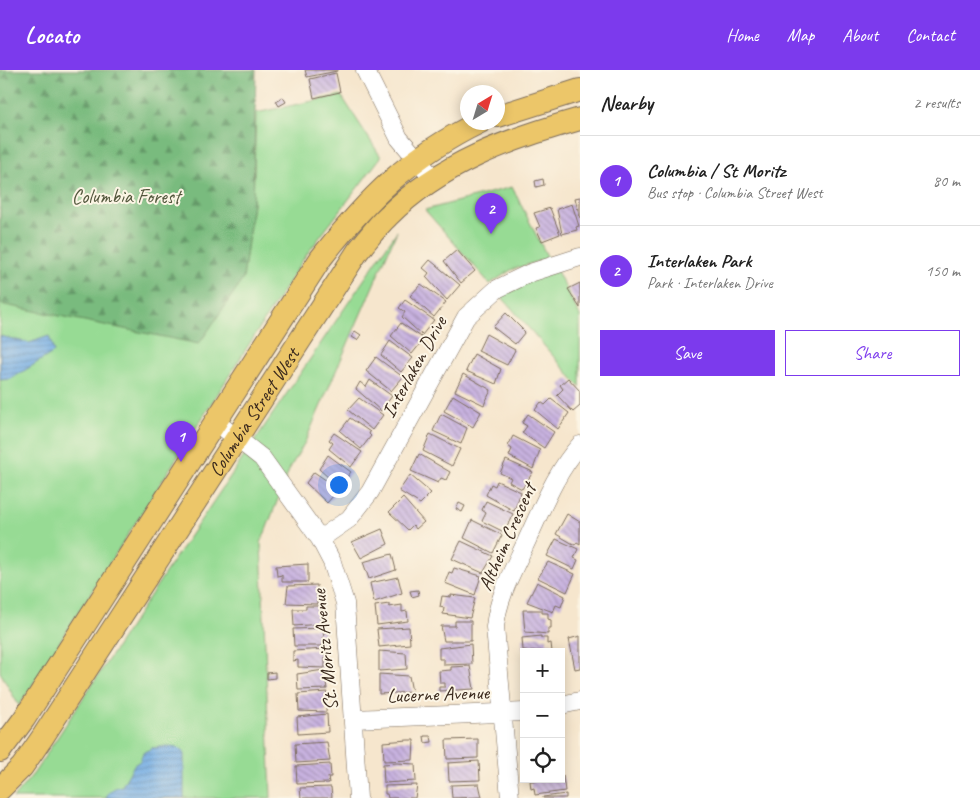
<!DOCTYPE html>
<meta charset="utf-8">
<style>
:root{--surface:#fff;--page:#f6f6f6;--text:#222;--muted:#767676;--line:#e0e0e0;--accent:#7c3aed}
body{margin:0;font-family:Caveat,sans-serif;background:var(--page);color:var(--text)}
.controls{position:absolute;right:15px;bottom:15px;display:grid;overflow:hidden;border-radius:0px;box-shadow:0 2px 12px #0003}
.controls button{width:45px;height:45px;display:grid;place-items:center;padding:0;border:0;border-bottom:1px solid var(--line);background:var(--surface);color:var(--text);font:25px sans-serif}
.compass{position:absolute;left:460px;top:15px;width:45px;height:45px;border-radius:50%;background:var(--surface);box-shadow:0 2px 12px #0003;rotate:38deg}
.you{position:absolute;left:338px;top:414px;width:18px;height:18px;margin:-12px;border:4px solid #fff;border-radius:50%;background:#1a73e8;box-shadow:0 0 0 8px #1a73e833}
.badge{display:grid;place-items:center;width:32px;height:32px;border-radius:50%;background:var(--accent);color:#fff;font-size:16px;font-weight:700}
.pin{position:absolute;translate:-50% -41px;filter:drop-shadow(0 1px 2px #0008)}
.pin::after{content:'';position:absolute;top:26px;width:18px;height:15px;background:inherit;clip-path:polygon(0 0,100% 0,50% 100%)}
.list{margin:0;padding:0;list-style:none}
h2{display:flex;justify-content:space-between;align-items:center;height:65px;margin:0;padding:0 20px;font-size:21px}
h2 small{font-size:16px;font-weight:400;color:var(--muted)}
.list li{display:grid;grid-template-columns:32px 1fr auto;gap:15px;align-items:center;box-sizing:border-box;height:90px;padding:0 20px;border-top:1px solid var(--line)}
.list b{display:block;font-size:19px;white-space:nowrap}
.list p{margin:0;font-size:16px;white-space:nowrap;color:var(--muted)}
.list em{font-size:16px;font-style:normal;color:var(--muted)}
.actions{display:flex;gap:10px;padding:15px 20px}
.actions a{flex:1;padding:11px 0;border:1px solid var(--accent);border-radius:0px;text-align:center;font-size:18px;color:var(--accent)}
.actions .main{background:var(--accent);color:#fff}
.icon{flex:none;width:28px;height:28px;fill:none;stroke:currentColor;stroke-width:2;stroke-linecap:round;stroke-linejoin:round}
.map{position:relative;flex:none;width:580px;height:728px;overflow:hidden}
header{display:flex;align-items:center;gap:30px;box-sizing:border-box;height:70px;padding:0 25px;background:var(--accent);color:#fff}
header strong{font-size:24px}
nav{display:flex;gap:28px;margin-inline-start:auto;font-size:18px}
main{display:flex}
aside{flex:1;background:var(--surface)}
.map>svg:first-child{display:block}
.green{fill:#97db94;stroke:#698259}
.forest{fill:url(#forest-firs);stroke:#5a724e}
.water{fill:url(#water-rules);stroke:#586c81}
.building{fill:url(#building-back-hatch)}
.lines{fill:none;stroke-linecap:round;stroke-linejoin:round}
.minor-casing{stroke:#7c6c5b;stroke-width:19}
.major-casing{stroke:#7c6c5b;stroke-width:24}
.minor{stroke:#fff;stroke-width:18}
.major{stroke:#ecc669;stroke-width:22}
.labels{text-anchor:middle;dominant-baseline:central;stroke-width:4;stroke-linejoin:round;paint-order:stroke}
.park-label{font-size:20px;fill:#52563c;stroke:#fcf5e5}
.street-label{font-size:20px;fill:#3b2a1e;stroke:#fcf5e5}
</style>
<header>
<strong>Locato</strong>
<nav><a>Home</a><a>Map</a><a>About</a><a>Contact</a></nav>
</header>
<main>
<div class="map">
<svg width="580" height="728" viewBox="0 0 580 728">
<defs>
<pattern id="forest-firs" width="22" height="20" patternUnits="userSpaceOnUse" patternTransform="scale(1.25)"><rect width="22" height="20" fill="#79bb7e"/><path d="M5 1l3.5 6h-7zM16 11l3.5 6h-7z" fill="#649867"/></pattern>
<pattern id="water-rules" width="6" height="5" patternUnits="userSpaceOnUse" patternTransform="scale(1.25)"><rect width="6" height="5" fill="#74ade4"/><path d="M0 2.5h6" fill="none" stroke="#608db8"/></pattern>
<pattern id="building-back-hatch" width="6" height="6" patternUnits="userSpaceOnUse" patternTransform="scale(1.25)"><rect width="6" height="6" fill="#c8b2e0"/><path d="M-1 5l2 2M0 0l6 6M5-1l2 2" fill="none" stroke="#a491b5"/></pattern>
</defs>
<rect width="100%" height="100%" fill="#fcf5e5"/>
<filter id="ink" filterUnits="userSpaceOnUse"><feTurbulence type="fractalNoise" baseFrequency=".02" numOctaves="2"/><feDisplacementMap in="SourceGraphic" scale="10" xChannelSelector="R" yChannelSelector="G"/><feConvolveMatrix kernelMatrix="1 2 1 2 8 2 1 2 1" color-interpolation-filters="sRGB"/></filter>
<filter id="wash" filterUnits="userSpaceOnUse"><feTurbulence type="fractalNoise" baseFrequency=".0096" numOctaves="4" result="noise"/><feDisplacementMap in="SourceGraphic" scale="20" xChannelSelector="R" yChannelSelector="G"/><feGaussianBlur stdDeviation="1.12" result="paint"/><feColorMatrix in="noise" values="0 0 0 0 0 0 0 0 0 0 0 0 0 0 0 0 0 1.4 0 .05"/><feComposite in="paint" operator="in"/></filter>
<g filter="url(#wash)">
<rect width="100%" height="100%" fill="#f6e6cd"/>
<path class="green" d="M0,0L243,205L253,133L256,43L341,25L381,87L304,188L19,636L0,602Z
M512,117L548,188L511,200L490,214L425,140Z
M397,161L305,372L290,398L261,473L271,728H13L34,703L173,491Z
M557,201L580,246V317L500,225L526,211Z"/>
<path class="forest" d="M0,0H256L253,133L243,209L199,274L0,234Z"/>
<path class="water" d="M0,266L29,273L49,266L54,282L11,309L0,310Z
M168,676L176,677L184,682V728H106C108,721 115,717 122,716L134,695L140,691L143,683L152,678Z"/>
<g id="blocks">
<path class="building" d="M305,0H337V1L307,7Z
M336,3L340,22L314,28L310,9Z
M283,27L286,32L279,36L276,31Z
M543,109L544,115L536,117L535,111Z
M580,127V148L575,128Z
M572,134L579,156L576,157L577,160L562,164L557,139Z
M550,138L560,164L542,171L536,158L540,157L534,143Z
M457,180L475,201L461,213L444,191Z
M430,190L460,215L447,230L426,207L429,203L423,198Z
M580,213V238L568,219Z
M421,214L446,232L434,247L410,226Z
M405,230L434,250L422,265L402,247L405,242L399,238Z
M506,243L525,262L515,274L493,257Z
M401,253L424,269L412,284L391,266Z
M355,261L361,265L357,270L352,267Z
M486,264L515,280L507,295L478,281Z
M390,271L413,288L401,302L381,285Z
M474,284L501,299L496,314L466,301Z
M376,287L403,307L391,321L366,301Z
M463,304L491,320L484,335L455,321Z
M568,308L580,321V336L573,342L557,325L563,319L560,315Z
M370,310L392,326L381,341L356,319L360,312L366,317Z
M453,325L481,342L473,357L444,341Z
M359,328L383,345L372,360L348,340Z
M551,329L569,343L558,359L535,340L541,332L545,335Z
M441,344L467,358L461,374L433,361Z
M528,344L554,362L544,378L522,363L527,356L522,353Z
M350,348L370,362L369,364L371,366L361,379L340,361Z
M334,363L362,382L351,397L329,379L333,373L329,370Z
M430,364L460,379L452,396L423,381Z
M513,366L540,380L533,399L509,386L512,379L508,376Z
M419,384L450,402L446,410L441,408L438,413L411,401Z
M328,385L351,402L339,417L319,399Z
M506,390L533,402L522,419L509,412L511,408L500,403Z
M314,402L339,419L327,433L306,413Z
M410,405L431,423L420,434L399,421Z
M497,411L521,422L514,441L486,425L491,414L495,416Z
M403,428L424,452L416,459L413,455L408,460L389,442Z
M486,431L513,444L504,462L482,451L486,443L482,440Z
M459,433L465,436L462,442L456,439Z
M567,444L580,452V474L577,472L575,475L556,464Z
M472,450L502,465L493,483L464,468Z
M382,459L388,474L361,488L352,472Z
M556,469L578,479L574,488L578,490L574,499L547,486Z
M461,471L493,486L483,503L452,489Z
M392,484L396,500L369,509L363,492Z
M548,492L575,504L567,522L538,508Z
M308,494V512H282V505L277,506L276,496Z
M454,498L481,506L475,525L445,513L449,502L452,503Z
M398,507L402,523L374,532L370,513Z
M537,512L565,526L561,537L556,535L553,542L527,532Z
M317,515V534L286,533L288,516Z
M418,520L419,525L412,527L410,521Z
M451,525L475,528L470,548L443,544L444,538L440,537L442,526L451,527Z
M389,534V537L402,535V542L407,541L408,551L377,555L375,536Z
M306,536H321L322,554L294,556L293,539H306Z
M523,540H542V543H548V549L551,550V558H548V564L525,562Z
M455,551H471V571H444L441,556H455Z
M409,557L410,574L379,577L377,559Z
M324,558L323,576H294L293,559Z
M541,566V568H547V574L551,573L552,582L523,580L522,568Z
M580,566V598L575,599L569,569Z
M471,574L472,594L444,595V589H439V578Z
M325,579V598L298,597V590L293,591V581Z
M379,581L406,583L407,599L379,601Z
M470,596L474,619L439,621V617H445V613H440L439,601L451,600V597Z
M324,600L327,619L298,620L297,604Z
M275,602V608L267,609V603Z
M379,604L409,606L412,622L379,624Z
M327,622L326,642L299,641L298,624Z
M327,644L328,662L298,664L297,647Z
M424,666H431L432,672L425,673Z
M478,669V688L447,689L446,670Z
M408,670H414L413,690L384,691L383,672Z
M327,672L330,691L296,693L295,674Z
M479,691L480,710L449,711L448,693Z
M397,693L415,694L416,711L384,713L383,694Z
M330,694L331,707H328L329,713L297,714L296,696Z
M563,706L565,721L535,725L534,718L531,719L530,711L561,709Z
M479,714L482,727L452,728L451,715Z
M417,715L415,728H388L387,724H385V716Z
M331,717L332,727L328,728H301L300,718Z
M566,724V728H543V727Z"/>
</g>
</g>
<g filter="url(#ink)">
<use href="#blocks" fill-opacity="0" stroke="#7c6c5b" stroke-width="1"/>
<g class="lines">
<defs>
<path id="minor" d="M365,0L399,68L433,108
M216,352L262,388L320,469L332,492L345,533L358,728
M320,469L349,449L370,422L466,247L497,219L530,203L580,187
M561,635L580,631
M354,649L524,642
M510,728L495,557C498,525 515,497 528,468C543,436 556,402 580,375"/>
<g id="major">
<path d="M498,46L580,20"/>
<path d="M0,681L24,649L321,188C369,127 410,86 480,52"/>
<path id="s1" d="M0,719L22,697L42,668L358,181C368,169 377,156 388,146C441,93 509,69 580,49"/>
</g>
</defs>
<use href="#minor" class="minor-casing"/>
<use href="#major" class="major-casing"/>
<use href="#minor" class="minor"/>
<use href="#major" class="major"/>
</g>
</g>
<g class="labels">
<g class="park-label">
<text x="126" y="126">Columbia Forest</text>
</g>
<g class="street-label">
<text transform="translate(414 297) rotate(-61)">Interlaken Drive</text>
<text stroke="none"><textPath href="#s1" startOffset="455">Columbia Street West</textPath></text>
<text transform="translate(507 467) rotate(-66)">Altheim Crescent</text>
<text transform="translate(325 580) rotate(-96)">St. Moritz Avenue</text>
<text transform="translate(438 624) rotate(-2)">Lucerne Avenue</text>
</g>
</g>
</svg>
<div class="controls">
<button>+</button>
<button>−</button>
<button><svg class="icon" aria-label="locate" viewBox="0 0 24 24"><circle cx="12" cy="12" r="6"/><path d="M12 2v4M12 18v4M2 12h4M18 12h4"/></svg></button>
</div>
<svg class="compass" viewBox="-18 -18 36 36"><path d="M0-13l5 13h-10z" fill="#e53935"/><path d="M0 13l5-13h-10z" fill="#767676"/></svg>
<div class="you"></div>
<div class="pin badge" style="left:181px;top:392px">1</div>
<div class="pin badge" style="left:491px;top:164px">2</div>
</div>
<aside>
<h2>Nearby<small>2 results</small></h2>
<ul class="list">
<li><span class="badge">1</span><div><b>Columbia / St Moritz</b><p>Bus stop · Columbia Street West</p></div><em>80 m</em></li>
<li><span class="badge">2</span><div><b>Interlaken Park</b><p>Park · Interlaken Drive</p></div><em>150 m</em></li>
</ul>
<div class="actions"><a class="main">Save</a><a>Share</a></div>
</aside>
</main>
